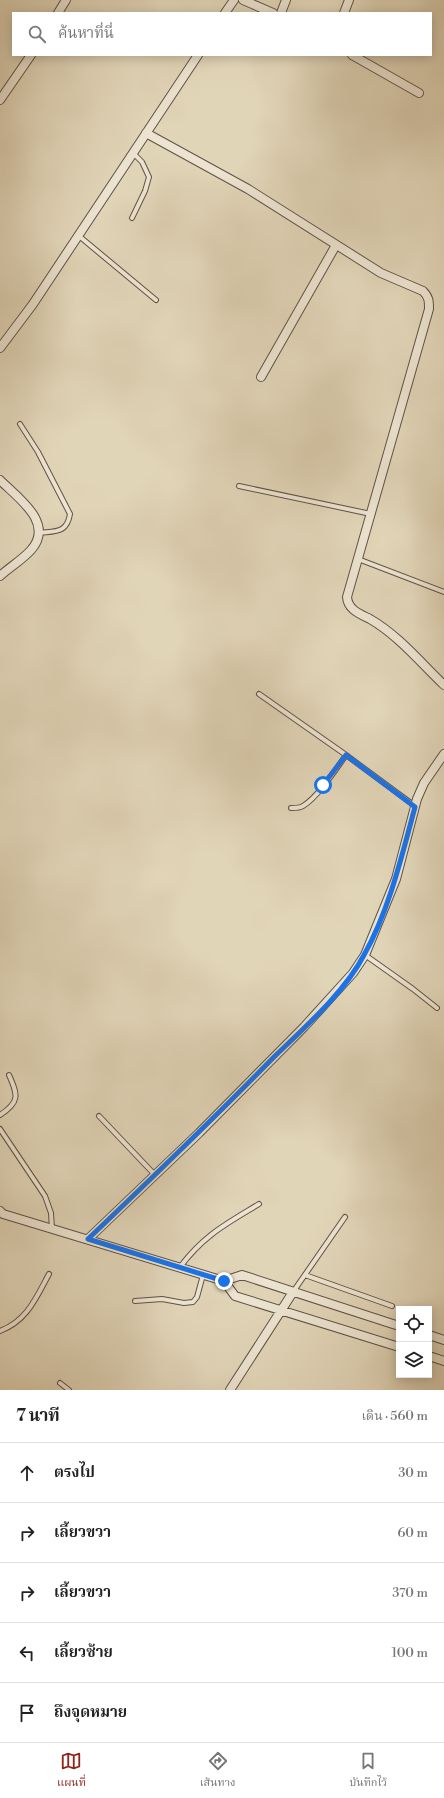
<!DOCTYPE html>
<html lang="th">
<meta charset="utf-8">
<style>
:root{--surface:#fff;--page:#f6f6f6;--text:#222;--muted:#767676;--line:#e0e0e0;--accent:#8f2418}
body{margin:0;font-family:"Libre Bodoni","Noto Serif Thai",serif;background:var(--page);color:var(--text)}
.controls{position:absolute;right:12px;bottom:12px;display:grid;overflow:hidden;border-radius:0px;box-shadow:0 2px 10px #0003}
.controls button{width:36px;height:36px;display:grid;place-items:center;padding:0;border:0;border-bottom:1px solid var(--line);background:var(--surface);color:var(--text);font:20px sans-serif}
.stop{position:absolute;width:12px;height:12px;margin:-9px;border:3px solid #1a73e8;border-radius:50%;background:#fff}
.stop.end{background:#1a73e8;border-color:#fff;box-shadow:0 1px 4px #0008}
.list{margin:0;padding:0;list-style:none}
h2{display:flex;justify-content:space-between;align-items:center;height:52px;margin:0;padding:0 16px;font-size:17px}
h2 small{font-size:13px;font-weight:400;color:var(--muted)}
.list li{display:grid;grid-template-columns:26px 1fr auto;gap:12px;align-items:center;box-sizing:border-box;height:60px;padding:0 16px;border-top:1px solid var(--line)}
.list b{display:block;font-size:15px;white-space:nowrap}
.list em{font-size:13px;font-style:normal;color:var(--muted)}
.icon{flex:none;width:22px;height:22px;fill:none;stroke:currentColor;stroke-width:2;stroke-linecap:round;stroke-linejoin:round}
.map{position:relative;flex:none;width:444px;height:1390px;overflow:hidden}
.search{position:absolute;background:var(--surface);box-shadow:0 2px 10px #0003;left:12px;right:12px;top:12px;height:44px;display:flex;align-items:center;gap:10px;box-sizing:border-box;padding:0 14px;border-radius:0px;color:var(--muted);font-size:15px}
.sheet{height:352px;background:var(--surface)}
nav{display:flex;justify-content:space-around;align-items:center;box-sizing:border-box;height:56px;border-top:1px solid var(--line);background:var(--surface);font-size:11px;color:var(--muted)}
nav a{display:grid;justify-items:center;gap:2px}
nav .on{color:var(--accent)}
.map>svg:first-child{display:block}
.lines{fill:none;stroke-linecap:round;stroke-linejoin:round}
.lane-casing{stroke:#605246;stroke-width:6}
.street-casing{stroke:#605246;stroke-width:10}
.lane{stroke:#ece4d1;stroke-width:4}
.street{stroke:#ece4d1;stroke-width:8}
.route{stroke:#1a73e8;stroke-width:5}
</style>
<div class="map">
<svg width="444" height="1390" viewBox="0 0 444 1390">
<rect width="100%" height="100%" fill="#e1d5b8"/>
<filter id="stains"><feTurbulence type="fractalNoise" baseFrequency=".005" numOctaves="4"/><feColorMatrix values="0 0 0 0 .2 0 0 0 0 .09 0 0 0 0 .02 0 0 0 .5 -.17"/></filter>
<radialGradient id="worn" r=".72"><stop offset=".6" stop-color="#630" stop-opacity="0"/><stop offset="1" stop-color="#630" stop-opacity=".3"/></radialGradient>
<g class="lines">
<defs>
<path id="lane" d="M132,218L145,191L149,177L142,162L133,153
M79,236L156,300
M20,424L38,452L70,514C67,533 56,531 40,533
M239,486L371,514
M358,559L444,592
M259,694L346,755L415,806
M291,808C295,808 300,808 303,806C318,797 336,769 346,755
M365,955L413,989L437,1008
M0,1115C20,1102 18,1095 9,1075
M99,1116L155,1175
M0,1129L45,1196L51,1213L52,1229
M180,1267C204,1235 226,1224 259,1204
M305,1275L392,1306
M293,1292L345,1217
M135,1301L162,1299L184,1303L193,1302L197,1297L203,1275
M0,1331C27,1321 36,1298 49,1274
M60,1383L69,1390"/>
<path id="street" d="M243,0L273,13
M58,13L66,0
M225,13L234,0
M281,13L286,0
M344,13L349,0
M352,55L419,93
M0,100L31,55
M146,133L248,189L381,273L423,291C429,297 429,301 429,309L347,597C348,610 360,614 370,619C398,635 421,663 444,685
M0,348L33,304L198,55
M261,377L336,245
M0,480C18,498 55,523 31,550C22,560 10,567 0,576
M0,1211L3,1214L224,1281L235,1296L399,1347
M88,1239L199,1133L304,1027L353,973L365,955L396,879L417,799L424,783L444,754
M224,1281L242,1275L399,1326
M429,1335L444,1340
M429,1356L444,1361
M230,1390L293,1292"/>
</defs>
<use href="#lane" class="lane-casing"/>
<use href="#street" class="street-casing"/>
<use href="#lane" class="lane"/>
<use href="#street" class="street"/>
</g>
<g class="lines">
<path class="route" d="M224,1281L88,1239C151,1179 213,1119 274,1057C304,1028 345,992 364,955C389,911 402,855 415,807L346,755L323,785"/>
</g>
<rect width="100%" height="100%" filter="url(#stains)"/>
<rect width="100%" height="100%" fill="url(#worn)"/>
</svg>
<div class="controls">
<button><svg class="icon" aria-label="locate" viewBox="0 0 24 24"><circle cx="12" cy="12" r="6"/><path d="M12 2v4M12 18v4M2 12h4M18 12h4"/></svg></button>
<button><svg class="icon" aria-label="layers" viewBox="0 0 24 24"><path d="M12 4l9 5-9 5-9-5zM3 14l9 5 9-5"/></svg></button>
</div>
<div class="stop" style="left:323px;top:785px"></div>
<div class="stop end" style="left:224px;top:1281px"></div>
<div class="search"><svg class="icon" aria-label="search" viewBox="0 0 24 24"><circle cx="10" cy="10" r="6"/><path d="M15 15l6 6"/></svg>ค้นหาที่นี่</div>
</div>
<section class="sheet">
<h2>7 นาที<small>เดิน · 560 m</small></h2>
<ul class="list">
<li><svg class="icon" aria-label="ahead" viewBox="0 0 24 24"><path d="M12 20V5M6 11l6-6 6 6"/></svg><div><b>ตรงไป</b></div><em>30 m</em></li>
<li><svg class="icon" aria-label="right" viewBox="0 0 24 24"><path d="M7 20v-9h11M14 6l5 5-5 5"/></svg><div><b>เลี้ยวขวา</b></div><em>60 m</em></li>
<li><svg class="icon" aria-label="right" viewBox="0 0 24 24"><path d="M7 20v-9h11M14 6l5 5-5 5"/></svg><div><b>เลี้ยวขวา</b></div><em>370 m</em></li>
<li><svg class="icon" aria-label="left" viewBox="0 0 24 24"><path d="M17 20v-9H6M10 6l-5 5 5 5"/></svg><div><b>เลี้ยวซ้าย</b></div><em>100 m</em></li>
<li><svg class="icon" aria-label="arrive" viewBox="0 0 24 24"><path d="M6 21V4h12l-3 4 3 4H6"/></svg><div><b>ถึงจุดหมาย</b></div></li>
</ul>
</section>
<nav>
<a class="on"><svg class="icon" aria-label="map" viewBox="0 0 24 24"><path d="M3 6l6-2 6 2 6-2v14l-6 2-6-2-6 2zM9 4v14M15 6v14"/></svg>แผนที่</a>
<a><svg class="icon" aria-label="directions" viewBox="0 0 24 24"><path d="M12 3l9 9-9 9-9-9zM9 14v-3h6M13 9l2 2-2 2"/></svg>เส้นทาง</a>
<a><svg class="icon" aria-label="saved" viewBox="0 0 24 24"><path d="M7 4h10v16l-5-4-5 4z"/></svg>บันทึกไว้</a>
</nav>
